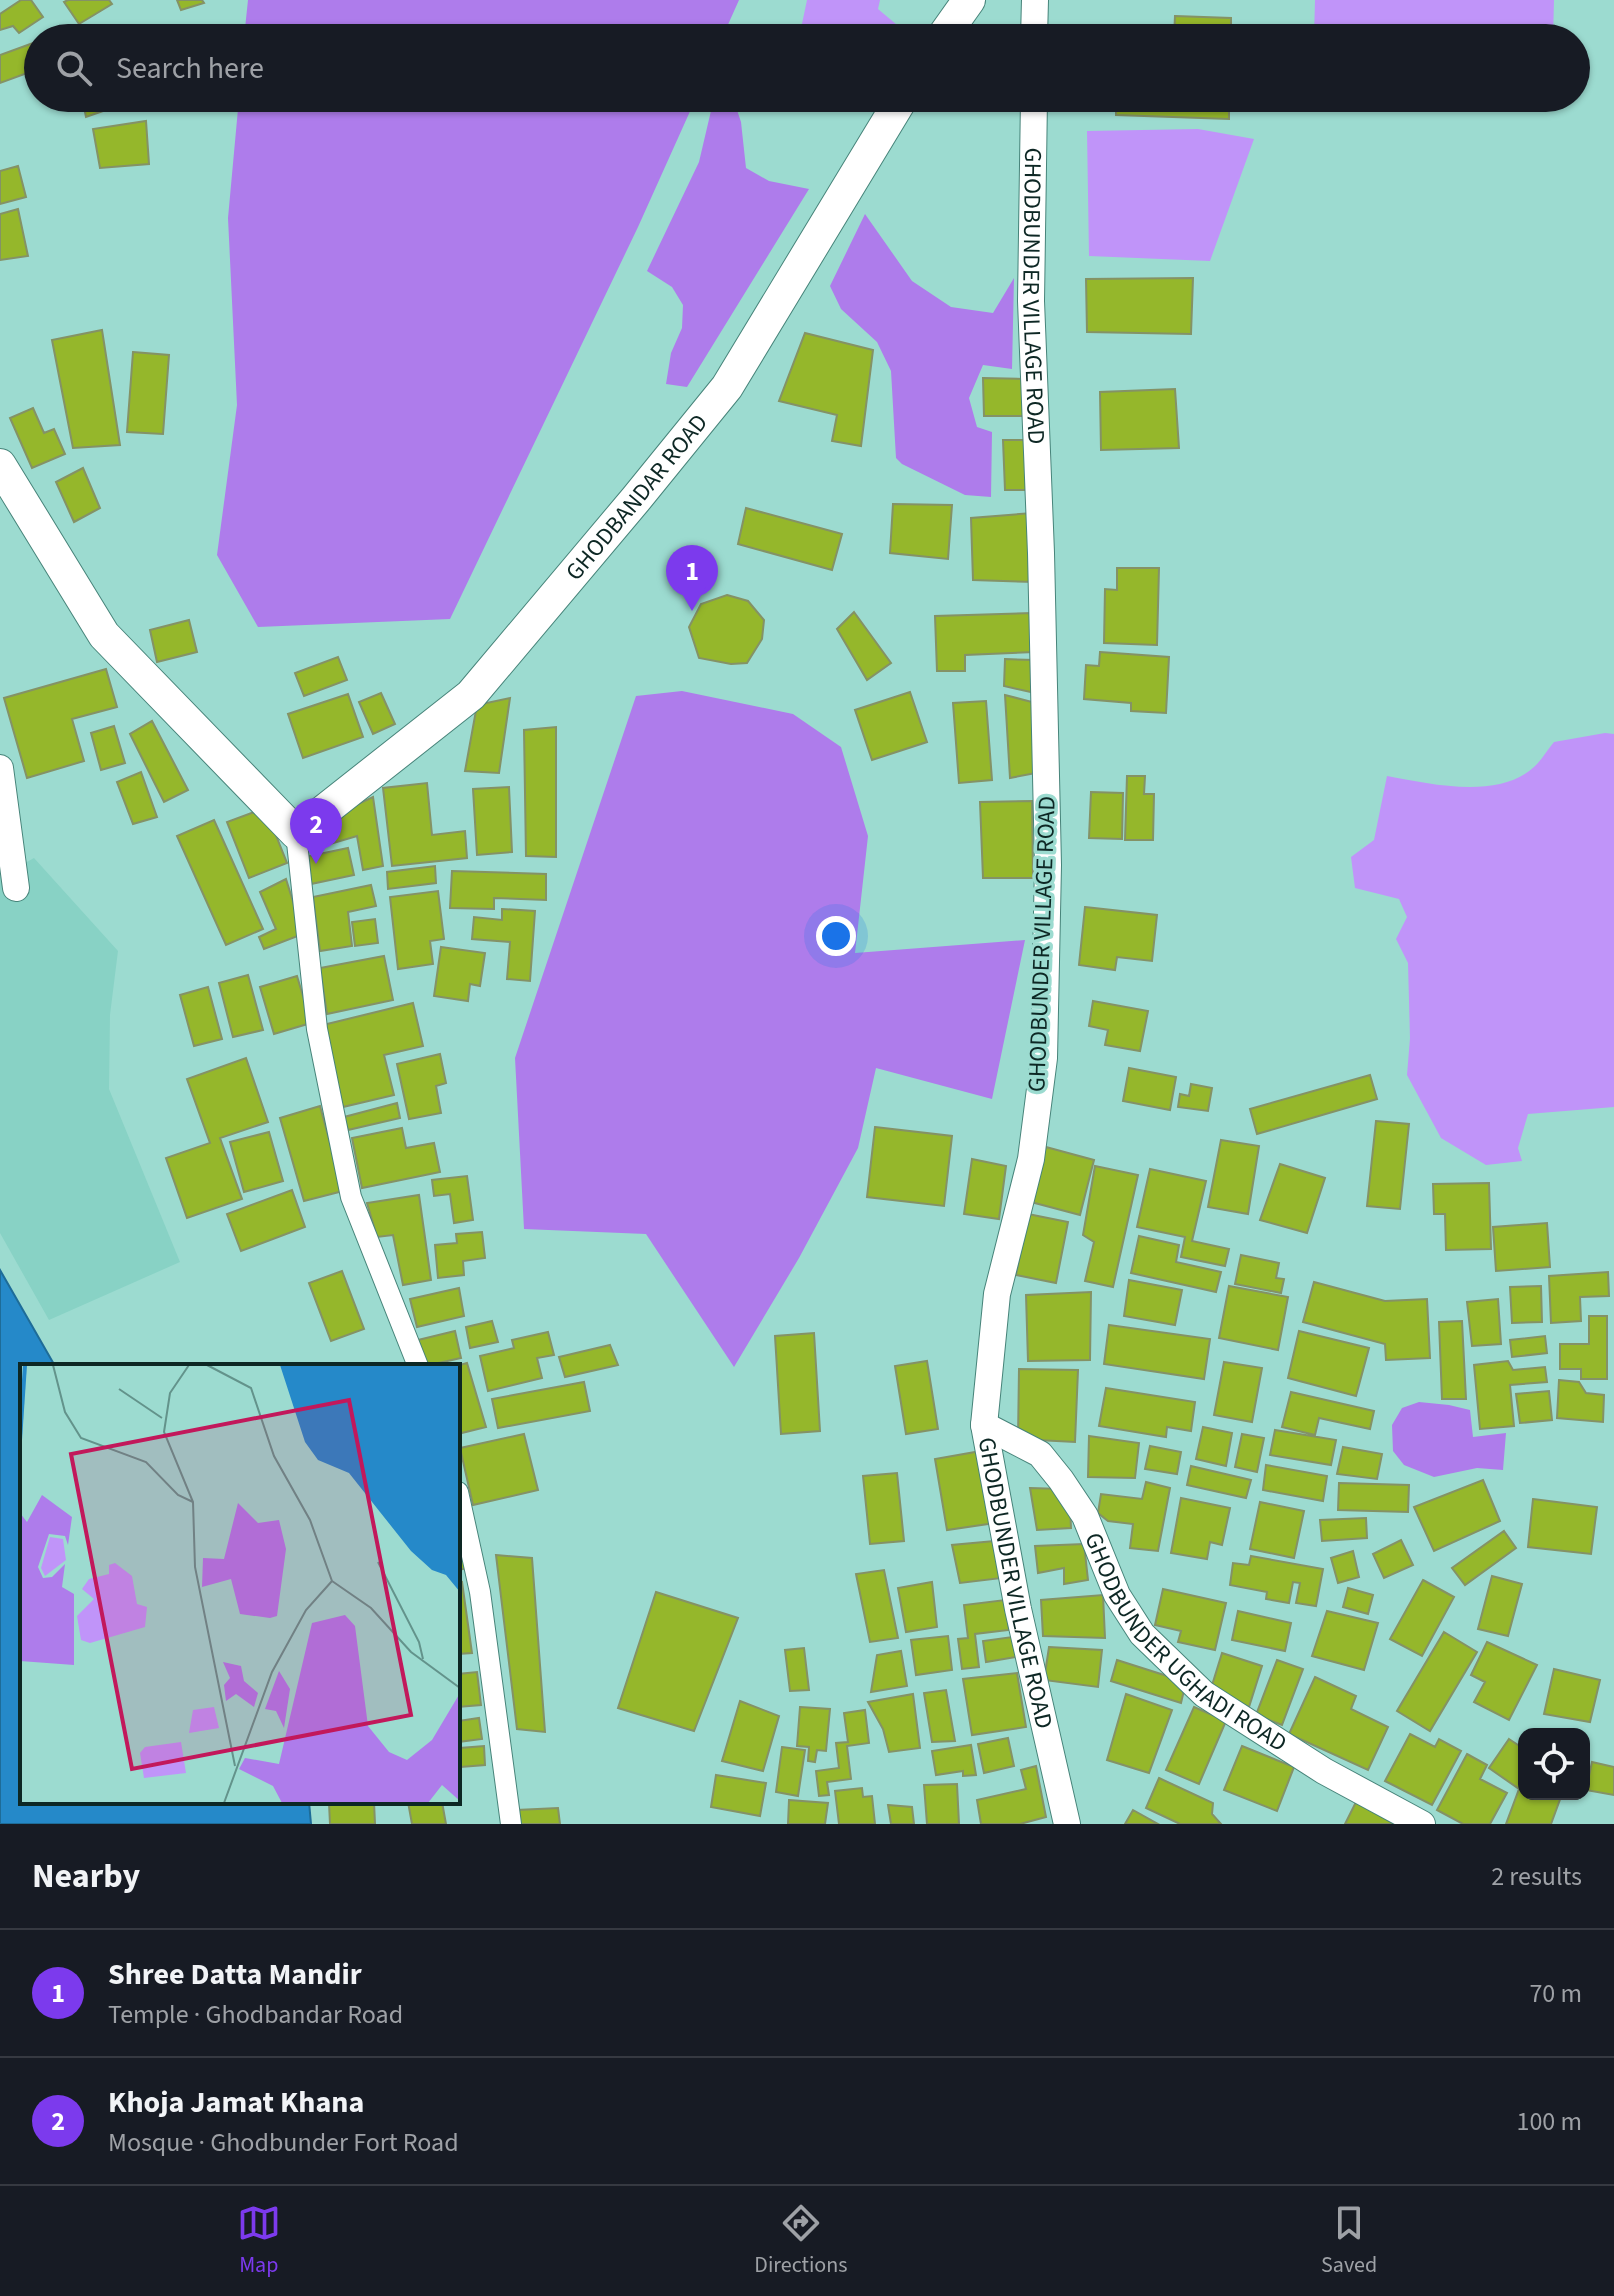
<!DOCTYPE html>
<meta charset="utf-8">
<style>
:root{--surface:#171b24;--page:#20242c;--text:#f1f3f6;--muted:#9ea1a6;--line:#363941;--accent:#7c3aed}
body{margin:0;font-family:"Source Sans 3",sans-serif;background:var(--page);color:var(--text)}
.controls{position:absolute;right:24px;bottom:24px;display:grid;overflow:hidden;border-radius:16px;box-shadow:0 2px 6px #0004}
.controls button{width:72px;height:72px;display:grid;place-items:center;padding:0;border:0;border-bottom:2px solid var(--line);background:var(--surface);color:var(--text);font:40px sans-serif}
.you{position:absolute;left:836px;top:936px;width:28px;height:28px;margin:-20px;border:6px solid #fff;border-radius:50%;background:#1a73e8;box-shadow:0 0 0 12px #1a73e833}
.badge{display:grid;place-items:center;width:52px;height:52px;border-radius:50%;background:var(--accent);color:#fff;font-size:26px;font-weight:700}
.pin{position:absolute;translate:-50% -66px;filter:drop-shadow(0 2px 4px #0008)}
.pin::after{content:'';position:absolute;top:42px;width:28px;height:24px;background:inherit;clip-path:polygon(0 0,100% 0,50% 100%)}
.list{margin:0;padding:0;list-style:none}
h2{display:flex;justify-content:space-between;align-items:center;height:104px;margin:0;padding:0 32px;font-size:34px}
h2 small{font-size:26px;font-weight:400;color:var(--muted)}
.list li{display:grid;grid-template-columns:52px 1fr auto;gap:24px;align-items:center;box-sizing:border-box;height:128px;padding:0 32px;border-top:2px solid var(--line)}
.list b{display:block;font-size:30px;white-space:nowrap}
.list p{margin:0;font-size:26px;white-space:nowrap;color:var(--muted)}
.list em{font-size:26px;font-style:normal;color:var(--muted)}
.icon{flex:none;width:44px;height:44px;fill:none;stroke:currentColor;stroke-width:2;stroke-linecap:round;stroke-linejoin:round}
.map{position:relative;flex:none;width:1614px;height:1824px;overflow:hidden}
.search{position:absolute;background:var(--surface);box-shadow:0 2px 6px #0004;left:24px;right:24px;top:24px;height:88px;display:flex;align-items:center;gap:20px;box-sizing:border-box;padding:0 28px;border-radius:44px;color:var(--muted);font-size:30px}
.sheet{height:360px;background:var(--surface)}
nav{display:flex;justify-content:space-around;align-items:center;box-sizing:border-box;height:112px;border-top:2px solid var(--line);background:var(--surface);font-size:22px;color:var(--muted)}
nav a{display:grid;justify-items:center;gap:4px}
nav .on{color:var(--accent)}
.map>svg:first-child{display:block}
.built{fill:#88d2c5}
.green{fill:#c094f9}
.forest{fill:#ae7ceb}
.water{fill:#2589c9;stroke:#1e6c98;stroke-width:2}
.building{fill:#95b72b;stroke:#849266;stroke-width:2}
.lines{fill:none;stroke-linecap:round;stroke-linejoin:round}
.pedestrian-casing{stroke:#47847a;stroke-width:22}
.minor-casing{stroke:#47847a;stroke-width:28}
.tertiary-casing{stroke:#47847a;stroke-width:34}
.pedestrian{stroke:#fff;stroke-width:20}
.minor{stroke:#fff;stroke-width:26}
.tertiary{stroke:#fff;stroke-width:32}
.labels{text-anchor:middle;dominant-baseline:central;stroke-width:7;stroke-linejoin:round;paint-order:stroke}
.street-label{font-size:24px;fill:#0d2724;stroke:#9cdbd0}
.inset-river{fill:none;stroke:#2589c9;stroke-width:4}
.inset-road{fill:none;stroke:#63938b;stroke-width:2}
.view{fill:#c2185b;fill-opacity:0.15;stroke:#c2185b;stroke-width:4}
.inset-edge{fill:none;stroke:#0d2724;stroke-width:4}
</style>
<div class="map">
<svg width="1614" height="1824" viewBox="0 0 1614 1824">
<rect width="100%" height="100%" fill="#9cdbd0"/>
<path class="built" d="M34,858L118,951L110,1015L109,1089L180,1262L49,1320L0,1233V877Z"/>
<path class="green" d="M807,0H880L878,9L909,35L908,38H799Z
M1315,0H1554L1553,38H1314Z
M1313,98H1526L1515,107Z
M1198,129L1254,139L1210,261L1089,256L1087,131Z
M1605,733L1614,734V1107L1528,1114L1518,1148L1522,1161L1486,1165L1441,1138L1407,1075L1410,1038L1408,963L1396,939L1407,917L1399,899L1355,888L1351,857L1374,840L1387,776C1430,784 1499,800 1534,767C1542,760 1547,750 1554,742Z"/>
<path class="forest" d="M248,0H739L722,38H244Z
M239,98H696L638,227L450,619L258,627L217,555L237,405L228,218Z
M714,98H733L741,122L746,168L769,181L809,189L687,387L666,384L671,353L682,328L683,305L672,287L647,271L699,162Z
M865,214L912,281L951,307L993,313L1014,278L1012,369L983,365L969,398L977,427L992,432L991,497L965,495L902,464L896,458L891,371L877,342L841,309L830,286Z
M682,691L793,714L841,747L868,836L855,953L1025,940L992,1099L876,1068L858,1148L799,1258L734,1367L646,1234L524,1229L515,1058L636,696Z
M1419,1402L1449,1405L1470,1410L1473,1437L1506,1433L1503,1470L1477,1468L1434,1477L1404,1465L1393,1451L1392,1425L1402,1408Z"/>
<path class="water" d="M0,1270L55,1366H22V1802H309L311,1824H0Z"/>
<path class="building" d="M21,0H31L43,17L19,33L13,26L0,30V14Z
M68,0H109L112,4L79,24L64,2Z
M177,0H202L204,3L181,10Z
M1175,16L1231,18V38H1174Z
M36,42L38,69L0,83V55Z
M82,98H128L129,102L86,117Z
M1116,98H1229V119L1116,115Z
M146,121L149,164L100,168L93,129Z
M18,166L26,197L0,204V171Z
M18,209L28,256L0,260V214Z
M1193,278L1191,334L1087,332L1086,279Z
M102,330L120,445L73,448L52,340Z
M805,333L873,350L861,446L832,441L837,415L779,401Z
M133,352L169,355L163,434L127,432Z
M983,378L1025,379L1026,416H984Z
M1175,389L1179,448L1101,450L1100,392Z
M33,408L44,433L54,429L65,454L32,468L10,418Z
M1003,440H1031L1033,490H1005Z
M83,468L100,508L74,522L56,482Z
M893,504L952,505L948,559L890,553Z
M746,508L842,534L832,570L738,544Z
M1032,513L1035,582L973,580L971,518Z
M1117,568H1159L1157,645L1104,643L1105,589L1117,590Z
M727,595L748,601L764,620L762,639L747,663L731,664L699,658L689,627L701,604Z
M854,612L891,663L867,680L837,629Z
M1032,613L1034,652L965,655V671H937L935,616Z
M189,620L197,652L157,662L150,630Z
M1100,652L1169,657L1166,713L1131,711V703L1084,699L1086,665L1099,666Z
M338,657L347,680L304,696L295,673Z
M1005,659L1034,660L1035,693L1004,686Z
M106,669L117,707L72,719L84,761L27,778L4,698Z
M910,692L927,742L872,760L855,710Z
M381,693L395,724L373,734L359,702Z
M348,694L363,737L303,758L288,714Z
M1005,695L1032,702L1036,773L1010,778Z
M510,698L499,773L465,771L477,705Z
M986,701L992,780L959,783L953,703Z
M152,721L188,790L164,802L130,734Z
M114,726L125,763L101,770L91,733Z
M556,727V857L526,856L524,730Z
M141,772L157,817L133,824L117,782Z
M1127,776H1145L1144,794H1154L1153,840H1125Z
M427,783L432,835L465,831L467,858L392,866L383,788Z
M509,787L512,852L477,855L473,789Z
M1091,792L1123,793L1122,839L1089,838Z
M373,797L383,866L363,870L357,836L313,849L307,828Z
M1032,801L1033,878H983L980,802Z
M265,808L287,863L249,878L227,822Z
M214,820L263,929L226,945L177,836Z
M348,848L354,875L311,884L305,857Z
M435,866L436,883L388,889L387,872Z
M452,871L546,874V900L494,898V909L450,908Z
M286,879L303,934L264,949L259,937L276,929L260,892Z
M371,885L376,906L348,912L352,946L320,951L313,897Z
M438,891L444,939L430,941L433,964L398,969L390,897Z
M1085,907L1157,915L1152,961L1117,957L1115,970L1079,965Z
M502,909L535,911L530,981L507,979L510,942L472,939L474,917L502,920Z
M375,919L378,943L355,946L352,922Z
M441,947L485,953L480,986L470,984L468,1001L434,996Z
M384,956L393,1000L327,1014L320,968Z
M248,975L263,1030L233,1037L219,983Z
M297,976L311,1023L274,1034L260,987Z
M208,987L222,1039L194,1046L180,995Z
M1093,1001L1148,1011L1140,1051L1105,1045L1108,1030L1089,1026Z
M413,1003L423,1046L384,1055L394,1095L343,1107L323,1025Z
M440,1054L446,1083L436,1086L441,1113L409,1119L397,1064Z
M246,1058L268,1122L220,1138L242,1199L187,1218L166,1158L210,1143L187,1079Z
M1129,1068L1176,1077L1170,1110L1123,1101Z
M1370,1075L1377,1099L1257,1134L1250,1109Z
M1191,1084L1212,1088L1208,1111L1178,1107L1180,1094L1189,1096Z
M397,1103L400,1118L348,1130L344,1117Z
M320,1106L343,1191L304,1201L280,1118Z
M1376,1121L1409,1124L1400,1209L1367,1206Z
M875,1127L952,1136L944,1206L867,1197Z
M402,1128L406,1148L434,1143L440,1172L362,1188L352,1138Z
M269,1132L283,1181L244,1192L230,1142Z
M1221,1140L1259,1146L1248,1214L1208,1207Z
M1046,1147L1094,1160L1080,1215L1031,1202Z
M972,1159L1006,1166L999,1219L964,1214Z
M1280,1164L1325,1178L1307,1233L1260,1220Z
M1095,1166L1138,1175L1113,1287L1085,1281L1094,1242L1083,1235Z
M1150,1169L1206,1181L1192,1241L1229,1249L1225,1266L1181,1257L1185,1237L1137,1227Z
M467,1176L473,1220L454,1223L450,1194L434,1196L432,1180Z
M1489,1183L1491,1249L1446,1250L1445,1214H1434L1433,1184Z
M292,1190L305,1227L241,1251L227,1214Z
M419,1195L431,1280L403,1285L393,1235L377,1237L367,1203Z
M1028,1214L1068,1222L1056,1283L1016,1275Z
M1547,1223L1550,1267L1496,1271L1493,1227Z
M482,1232L485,1258L463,1261L464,1275L438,1278L435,1245L457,1243L456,1234Z
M1139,1236L1179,1245L1176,1262L1221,1272L1216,1292L1131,1273Z
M1241,1255L1279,1263L1276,1278L1284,1279L1281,1293L1235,1284Z
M342,1271L364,1329L331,1341L309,1283Z
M1608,1272L1609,1296L1580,1297L1581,1321L1551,1323L1549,1276Z
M1129,1280L1182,1290L1175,1325L1124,1316Z
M1314,1282L1385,1301L1427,1299L1430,1358L1386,1360L1385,1344L1303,1322Z
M1229,1286L1288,1297L1278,1350L1219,1338Z
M1541,1286L1542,1322L1512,1323L1510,1287Z
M459,1288L464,1316L417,1327L410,1299Z
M1091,1292L1090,1360L1028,1361L1026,1295Z
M1498,1299L1501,1344L1472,1346L1467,1302Z
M1589,1316H1607V1379H1581V1369H1560V1344H1589Z
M492,1321L498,1342L470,1348L466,1327Z
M1462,1321L1466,1399H1442L1439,1322Z
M1109,1325L1210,1339L1204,1379L1104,1364Z
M455,1331L461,1358L425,1366L418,1340Z
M1299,1331L1369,1348L1356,1396L1288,1378Z
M548,1332L554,1355L537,1358L542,1378L488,1391L480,1356L514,1348L512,1340Z
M814,1333L820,1431L781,1434L775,1336Z
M1545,1336L1547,1353L1512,1357L1510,1340Z
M610,1345L618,1365L565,1377L559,1357Z
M927,1361L938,1429L906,1434L895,1366Z
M1508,1361L1513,1370L1545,1367L1547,1382L1510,1385L1514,1426L1480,1429L1474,1365Z
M1224,1362L1262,1368L1252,1422L1214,1415Z
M467,1363L486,1427L458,1434L456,1366Z
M1019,1369L1078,1370L1075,1442L1018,1439Z
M1559,1380L1579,1382L1586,1393L1604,1395L1603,1422L1557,1418Z
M584,1382L590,1411L498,1428L492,1399Z
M1106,1388L1195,1402L1191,1431L1167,1427L1166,1437L1099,1426Z
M1549,1391L1552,1420L1520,1423L1516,1394Z
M1291,1392L1374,1411L1370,1429L1319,1418L1315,1435L1282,1427Z
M1203,1427L1232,1433L1226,1466L1196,1459Z
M1275,1430L1336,1440L1331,1465L1270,1455Z
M524,1434L538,1490L473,1505L460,1448Z
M1242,1434L1264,1438L1257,1472L1235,1467Z
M1089,1436L1139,1443L1135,1478L1088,1477Z
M1150,1446L1181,1452L1177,1474L1145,1469Z
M1343,1447L1382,1454L1377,1479L1337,1474Z
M981,1451L995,1523L947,1530L935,1459Z
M1266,1465L1327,1476L1323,1501L1263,1490Z
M1191,1466L1251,1480L1246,1498L1187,1485Z
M897,1473L904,1541L870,1544L863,1476Z
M1483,1480L1500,1521L1434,1551L1414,1507Z
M1146,1482L1170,1488L1158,1551L1130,1548L1133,1524L1108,1521L1098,1513L1101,1494L1142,1499Z
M1339,1483L1409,1485L1408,1512L1338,1510Z
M1030,1488L1061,1489L1070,1505L1071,1528L1037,1530Z
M1181,1498L1230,1508L1222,1545L1210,1542L1207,1559L1171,1553Z
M1533,1499L1597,1507L1591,1554L1528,1547Z
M1260,1502L1304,1511L1294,1558L1250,1549Z
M458,1515L468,1568L458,1570Z
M1366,1518L1367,1538L1322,1541L1320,1520Z
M1504,1531L1516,1548L1465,1585L1452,1568Z
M1401,1540L1413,1565L1384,1578L1373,1554Z
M994,1541L1002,1578L960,1583L952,1545Z
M1084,1544L1088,1580L1064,1584V1568L1038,1573L1035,1546Z
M1353,1551L1359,1577L1338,1583L1331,1558Z
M496,1555L532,1558L545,1732L517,1729Z
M1251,1556L1323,1569L1316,1606L1296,1603L1300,1583L1293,1582L1289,1603L1266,1599L1267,1592L1230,1585L1233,1563L1249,1565Z
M884,1570L898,1638L870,1642L856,1574Z
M1492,1576L1522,1584L1508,1636L1478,1629Z
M1423,1580L1454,1597L1422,1656L1390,1639Z
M462,1582L472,1653L458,1654V1583Z
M932,1582L937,1627L906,1632L898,1588Z
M1348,1588L1373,1595L1368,1614L1343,1607Z
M1163,1589L1226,1603L1215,1650L1178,1642L1181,1631L1155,1625Z
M656,1592L738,1618L694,1731L618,1708Z
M1103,1595L1105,1638L1043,1636L1041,1600Z
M1005,1600L1009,1630L975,1634L979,1667L962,1669L958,1639L968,1638L964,1605Z
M1238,1611L1291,1623L1285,1651L1232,1640Z
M1327,1611L1378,1623L1364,1670L1312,1656Z
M1444,1632L1477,1652L1430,1731L1397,1711Z
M948,1636L952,1670L916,1675L911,1640Z
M1012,1637L1016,1657L986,1662L983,1641Z
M1487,1642L1537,1665L1509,1720L1474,1702L1485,1682L1471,1675Z
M1049,1647L1102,1650L1098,1687L1044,1680Z
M804,1648L809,1690L790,1691L785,1650Z
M901,1651L907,1686L871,1692L877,1655Z
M1222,1653L1262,1666L1249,1707L1209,1695Z
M1117,1660L1186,1682L1181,1703L1111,1681Z
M1277,1660L1303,1669L1282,1725L1256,1715Z
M1554,1669L1600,1680L1590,1722L1544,1714Z
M477,1672L481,1705L458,1707V1674Z
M1017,1673L1026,1727L972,1735L963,1679Z
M1315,1677L1356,1696L1351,1709L1388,1727L1368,1770L1289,1734Z
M946,1690L955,1741L932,1742L924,1693Z
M913,1694L920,1748L889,1752L883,1729L868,1702Z
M1126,1694L1172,1710L1149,1773L1107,1760Z
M740,1701L779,1716L763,1771L722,1761Z
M800,1707L830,1709L826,1751L817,1750L815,1762L808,1761L809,1747L797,1746Z
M1194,1707L1226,1721L1199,1784L1166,1770Z
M865,1710L869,1743L847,1746L851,1779L827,1782L829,1795L819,1796L816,1771L839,1768L836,1743L848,1742L844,1713Z
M479,1718L482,1739L458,1742V1721Z
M1410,1734L1435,1747L1439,1739L1461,1751L1432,1805L1385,1781Z
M1008,1738L1014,1766L984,1773L978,1744Z
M1509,1739L1524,1749V1794H1562L1551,1824H1506L1519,1789L1489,1768Z
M971,1745L976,1775L963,1776V1771L936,1775L932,1751Z
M484,1746L485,1765L461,1767L460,1748Z
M1242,1746L1294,1767L1277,1811L1224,1790Z
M782,1747L805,1750L798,1796L776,1792Z
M1467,1754L1487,1765L1480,1779L1507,1793L1490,1824H1463L1437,1810Z
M1592,1762L1614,1767V1795L1586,1790Z
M1036,1766L1046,1817L1020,1824H981L977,1800L1026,1789L1021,1770Z
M716,1775L766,1783L760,1816L711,1807Z
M1159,1778L1213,1803L1212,1814L1221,1824H1180L1146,1808Z
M957,1784L959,1824H927L924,1785Z
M862,1788L863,1797L872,1796L875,1824H839L835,1791Z
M789,1800L828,1803L825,1824H788Z
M1357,1800L1403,1824H1345Z
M374,1802L375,1824H330L329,1803Z
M408,1802H442L446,1824H412Z
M888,1805L912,1807L914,1824H891Z
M558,1808L560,1824H519L517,1810Z
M1133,1810L1158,1824H1125Z"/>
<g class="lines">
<defs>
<path id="pedestrian" d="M296,833L317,1029L351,1197L418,1366
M458,1492L480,1592L511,1824"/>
<g id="minor">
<path d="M1034,38L1035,0"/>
<path id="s1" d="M1034,98L1031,301L1041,553L1048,865L1044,1058L1031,1159L997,1294L984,1425L1018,1609L1067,1824"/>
<path d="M0,768L16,888"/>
<path id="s2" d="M984,1425L1040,1454L1061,1480L1085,1516L1117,1595L1142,1634L1204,1694L1324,1771L1422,1824"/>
</g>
<g id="tertiary">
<path d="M942,38L969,0"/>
<path id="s3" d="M0,465L104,635L296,833L471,695L636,499L727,387L902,98"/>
</g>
</defs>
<use href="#pedestrian" class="pedestrian-casing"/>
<use href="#minor" class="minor-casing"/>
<use href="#tertiary" class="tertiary-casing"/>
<use href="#pedestrian" class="pedestrian"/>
<use href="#minor" class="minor"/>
<use href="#tertiary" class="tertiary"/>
</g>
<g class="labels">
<g class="street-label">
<text stroke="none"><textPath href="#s1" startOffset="198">GHODBUNDER VILLAGE ROAD</textPath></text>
<text stroke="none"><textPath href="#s3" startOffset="956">GHODBANDAR ROAD</textPath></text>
<text transform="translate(1042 944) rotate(-88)">GHODBUNDER VILLAGE ROAD</text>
<text stroke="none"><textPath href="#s1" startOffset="1494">GHODBUNDER VILLAGE ROAD</textPath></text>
<text stroke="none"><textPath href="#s2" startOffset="306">GHODBUNDER UGHADI ROAD</textPath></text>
</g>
</g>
<g transform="translate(20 1364)">
<rect width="440" height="440" fill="#9cdbd0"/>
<path d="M30,173L43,175L46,196L25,212L21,204ZM95,199L112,212L117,240L127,243L125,263L70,279L61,276L57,252L74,235L62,225L69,215L89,210V201ZM194,343L199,364L169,369L173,346ZM161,378L166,409L124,414L120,389L125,383Z" fill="#c094f9"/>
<path d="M22,131L52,153L48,181L45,172L29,170L18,203L23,214L32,213L45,200L42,223L54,230V301L0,297V149L7,158ZM218,139L238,159L259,156L266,185L257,252L250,254L220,250L211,215L182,223L183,194L204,195ZM325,251L335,262L348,362L369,388L387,396L412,376L440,329V437L422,421L408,439H262L253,422L219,405L225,394L259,400L292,259ZM203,298L221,302L224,317L238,329L234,343L216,330L206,337L204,321L210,314ZM259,307L270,325L264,364L256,347L245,345Z" fill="#ae7ceb"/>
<path d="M260,1H440V228L426,211L412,206L391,187L329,109L298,96L285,78Z" fill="#2589c9"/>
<path class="inset-river" d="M0,76L5,1"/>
<path class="inset-road" d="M33,1L45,48L61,74L126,98L158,131L173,138M169,1L150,29L144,68L173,138L175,203L215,402M187,1L231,24L254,92L290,156L312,217M99,25L142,54M358,198L399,278L403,295M312,217L351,244L391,288L440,324M204,439L252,308L286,246L312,217"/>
<path class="view" d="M329,36L391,351L112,405L51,90Z"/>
<rect width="440" height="440" class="inset-edge"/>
</g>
</svg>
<div class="controls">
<button><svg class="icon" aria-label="locate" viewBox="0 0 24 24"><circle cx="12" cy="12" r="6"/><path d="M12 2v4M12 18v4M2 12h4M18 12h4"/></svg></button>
</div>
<div class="you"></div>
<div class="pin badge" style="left:692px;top:611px">1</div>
<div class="pin badge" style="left:316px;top:864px">2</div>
<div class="search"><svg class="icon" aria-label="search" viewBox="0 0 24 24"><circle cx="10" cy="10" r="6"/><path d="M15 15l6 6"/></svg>Search here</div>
</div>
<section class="sheet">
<h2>Nearby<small>2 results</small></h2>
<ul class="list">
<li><span class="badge">1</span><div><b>Shree Datta Mandir</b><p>Temple · Ghodbandar Road</p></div><em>70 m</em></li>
<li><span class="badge">2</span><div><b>Khoja Jamat Khana</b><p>Mosque · Ghodbunder Fort Road</p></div><em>100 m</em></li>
</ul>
</section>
<nav>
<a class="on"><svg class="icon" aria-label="map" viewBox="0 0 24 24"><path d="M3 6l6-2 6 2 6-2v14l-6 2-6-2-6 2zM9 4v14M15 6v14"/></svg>Map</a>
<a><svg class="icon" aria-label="directions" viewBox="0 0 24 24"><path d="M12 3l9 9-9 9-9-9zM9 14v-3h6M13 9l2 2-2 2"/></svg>Directions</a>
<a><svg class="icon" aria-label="saved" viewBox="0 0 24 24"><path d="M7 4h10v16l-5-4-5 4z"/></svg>Saved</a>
</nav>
